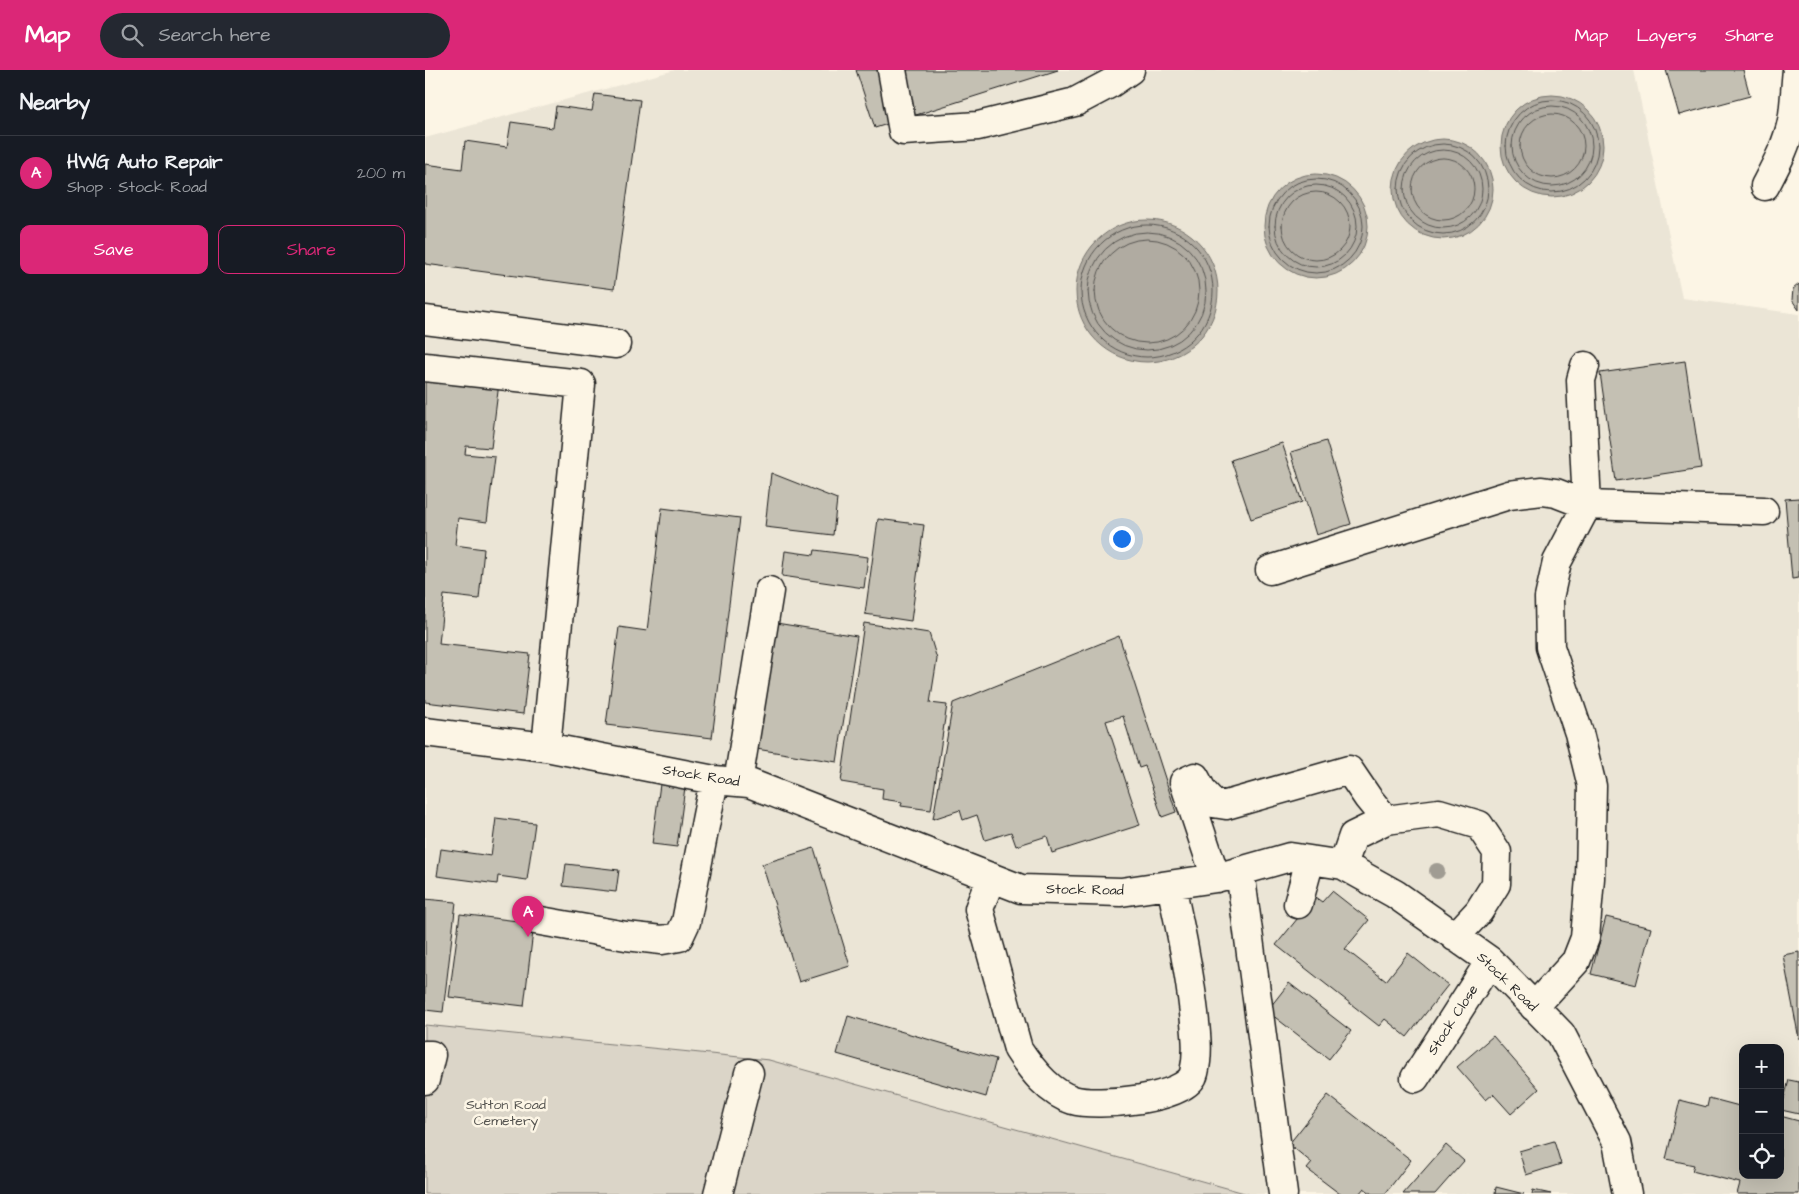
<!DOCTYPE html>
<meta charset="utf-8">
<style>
:root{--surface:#171b24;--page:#242831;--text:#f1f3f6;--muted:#9ea1a6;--line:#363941;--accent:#db2777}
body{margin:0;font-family:"Architects Daughter",sans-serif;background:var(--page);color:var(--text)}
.controls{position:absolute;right:15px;bottom:15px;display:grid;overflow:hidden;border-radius:10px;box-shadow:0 5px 20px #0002}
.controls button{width:45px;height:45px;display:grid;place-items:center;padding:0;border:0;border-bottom:1px solid var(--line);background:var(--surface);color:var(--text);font:25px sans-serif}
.you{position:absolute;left:696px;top:468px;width:18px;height:18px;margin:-12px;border:4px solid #fff;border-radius:50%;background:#1a73e8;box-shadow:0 0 0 8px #1a73e833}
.badge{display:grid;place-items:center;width:32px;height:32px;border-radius:50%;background:var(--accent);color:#fff;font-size:16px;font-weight:700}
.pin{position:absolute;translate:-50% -41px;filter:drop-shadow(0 1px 2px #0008)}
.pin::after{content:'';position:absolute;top:26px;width:18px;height:15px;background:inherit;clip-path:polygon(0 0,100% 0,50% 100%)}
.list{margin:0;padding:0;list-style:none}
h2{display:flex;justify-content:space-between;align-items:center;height:65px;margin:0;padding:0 20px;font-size:21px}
h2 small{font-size:16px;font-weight:400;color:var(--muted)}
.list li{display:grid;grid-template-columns:32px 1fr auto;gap:15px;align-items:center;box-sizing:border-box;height:75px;padding:0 20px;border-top:1px solid var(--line)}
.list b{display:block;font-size:19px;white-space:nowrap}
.list p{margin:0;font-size:16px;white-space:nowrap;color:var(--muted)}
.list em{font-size:16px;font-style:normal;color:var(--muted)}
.actions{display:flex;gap:10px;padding:15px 20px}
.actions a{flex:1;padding:11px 0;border:1px solid var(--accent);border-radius:10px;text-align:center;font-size:18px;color:var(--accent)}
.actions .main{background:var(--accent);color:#fff}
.icon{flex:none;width:28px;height:28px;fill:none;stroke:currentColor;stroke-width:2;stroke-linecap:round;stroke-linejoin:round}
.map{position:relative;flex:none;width:1374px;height:1124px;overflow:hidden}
header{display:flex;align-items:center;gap:30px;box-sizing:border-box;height:70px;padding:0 25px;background:var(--accent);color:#fff}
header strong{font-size:24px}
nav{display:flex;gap:28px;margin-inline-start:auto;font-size:18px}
.search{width:350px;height:45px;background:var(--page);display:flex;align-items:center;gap:12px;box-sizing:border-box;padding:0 18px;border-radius:28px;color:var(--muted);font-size:19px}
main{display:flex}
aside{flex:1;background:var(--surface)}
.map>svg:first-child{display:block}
.built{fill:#ebe5d6;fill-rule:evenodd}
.green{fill:#dbd5c8;stroke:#7c7872}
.water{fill:#b0aba1;stroke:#75726c}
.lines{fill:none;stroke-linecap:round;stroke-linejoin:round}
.shore{stroke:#575551;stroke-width:1}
.building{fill:#c4c0b3;stroke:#1c1c1c}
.minor-casing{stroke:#1c1c1c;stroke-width:31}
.minor{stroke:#fcf5e5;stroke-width:28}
.tree{fill:#a09c93}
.labels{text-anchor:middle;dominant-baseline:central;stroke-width:5;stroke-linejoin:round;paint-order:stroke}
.street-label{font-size:14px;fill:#1c1c1c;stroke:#fcf5e5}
.park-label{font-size:14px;fill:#555450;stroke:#fcf5e5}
</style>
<header>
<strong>Map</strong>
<div class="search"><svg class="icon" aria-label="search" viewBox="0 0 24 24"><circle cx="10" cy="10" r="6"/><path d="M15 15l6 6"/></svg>Search here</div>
<nav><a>Map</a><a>Layers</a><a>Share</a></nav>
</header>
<main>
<aside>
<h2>Nearby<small></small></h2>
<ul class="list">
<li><span class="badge">A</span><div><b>HWG Auto Repair</b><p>Shop · Stock Road</p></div><em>200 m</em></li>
</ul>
<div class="actions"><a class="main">Save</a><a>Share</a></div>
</aside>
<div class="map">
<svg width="1374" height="1124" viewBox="0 0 1374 1124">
<rect width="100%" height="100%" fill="#fcf5e5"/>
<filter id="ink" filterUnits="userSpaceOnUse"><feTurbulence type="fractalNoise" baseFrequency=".02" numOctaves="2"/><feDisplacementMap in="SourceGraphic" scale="10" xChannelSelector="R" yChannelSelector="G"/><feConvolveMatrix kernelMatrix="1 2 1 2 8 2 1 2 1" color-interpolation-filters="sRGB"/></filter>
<g filter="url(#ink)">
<path class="built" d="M250,0H1209L1257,228L1374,244V1124H823L344,990L0,955V68ZM1318,978H1355V1105H1318Z"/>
<path class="green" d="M0,955L344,990L823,1124H0Z"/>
<path class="water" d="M1076 76a51 51 0 1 1 102 0a51 51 0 1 1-102 0Z
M968 119a50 50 0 1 1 100 0a50 50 0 1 1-100 0Z
M839 156a52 52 0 1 1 104 0a52 52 0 1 1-104 0Z
M651 221a71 71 0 1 1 142 0a71 71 0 1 1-142 0Z"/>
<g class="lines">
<path class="shore" d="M1081 76a46 46 0 1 1 92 0a46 46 0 1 1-92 0Z
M1087 76a40 40 0 1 1 80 0a40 40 0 1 1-80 0Z
M1095 76a32 32 0 1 1 64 0a32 32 0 1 1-64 0Z
M973 119a45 45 0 1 1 90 0a45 45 0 1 1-90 0Z
M979 119a39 39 0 1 1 78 0a39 39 0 1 1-78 0Z
M987 119a31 31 0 1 1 62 0a31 31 0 1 1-62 0Z
M844 156a47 47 0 1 1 94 0a47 47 0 1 1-94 0Z
M850 156a41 41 0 1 1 82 0a41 41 0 1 1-82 0Z
M857 156a34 34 0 1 1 68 0a34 34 0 1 1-68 0Z
M656 221a66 66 0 1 1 132 0a66 66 0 1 1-132 0Z
M663 221a59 59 0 1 1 118 0a59 59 0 1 1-118 0Z
M670 221a52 52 0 1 1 104 0a52 52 0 1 1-104 0Z"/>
</g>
<path class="building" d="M431,0H633L450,58Z
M1241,0H1318L1325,26L1254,45Z
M170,24L215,30L189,219L0,194V94L37,99L40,71L82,77L86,52L128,58L131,36L167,41Z
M1374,214V240L1367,230L1368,219Z
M1260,291L1276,398L1191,411L1175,303Z
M0,304L74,313L66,378L41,376L40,384L70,387L62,452L33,448L30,475L59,479L54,529L19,525L14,574L105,584L98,644L0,632Z
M901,371L926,454L891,465L866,382Z
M857,373L877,432L826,449L806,390Z
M346,403L412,429L408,465L340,457Z
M1374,428V508L1367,509L1360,429Z
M237,438L315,448L287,668L181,655L194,557L222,561Z
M453,449L499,455L486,551L440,544Z
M390,480L443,487L439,518L357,506L360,481L389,485Z
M345,552L432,566L412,692L325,678Z
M439,553L504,563L512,589L505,633L522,635L506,740L476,736L477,732L457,729L458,719L416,712Z
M694,566L751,742L737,747L720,696L714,698L698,646L681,651L715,755L627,783L622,766L591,776L586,762L560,770L552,745L538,750L535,740L508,749L528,633Z
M235,714L260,717L252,777L227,774Z
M71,748L110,753L102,810L73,806L72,814L12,806L16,779L66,786Z
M389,778L425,896L374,912L337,794Z
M141,794L194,800L191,822L138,816Z
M907,821L944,850L920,879L961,911L983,883L1023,915L982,967L960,949L954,956L851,875L890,827L897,832Z
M0,829L31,832L18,942L0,940Z
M35,844L109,853L99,936L24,927Z
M1181,847L1226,858L1211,915L1166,904Z
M1374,882V969L1358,885Z
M864,913L926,961L904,989L842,941Z
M423,946L571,989L561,1027L412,984Z
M1068,966L1114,1019L1086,1044L1068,1024L1061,1030L1032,997Z
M1364,1010L1374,1012V1044L1356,1040Z
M903,1025L986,1090L960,1124H947L939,1118L934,1124H915L882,1099L887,1093L864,1074Z
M1284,1028L1318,1037V1105H1355V1046L1374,1051V1124H1312L1315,1113L1267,1101L1269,1095L1241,1089L1255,1030L1282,1037Z
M1129,1071L1136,1094L1101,1105L1094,1081Z
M1021,1075L1039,1091L1010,1124H978Z
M1071,1117L1099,1124H1070Z
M1108,1120L1126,1124H1107Z"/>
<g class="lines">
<defs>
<path id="minor" d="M467,0L478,61L553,56L650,32L686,13L705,0
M1340,116C1351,95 1362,75 1367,51C1370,35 1370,17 1372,0
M0,250L191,274
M0,297L156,314L121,677
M845,500L1084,425L1117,421L1131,423L1162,435L1156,310L1160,296
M0,662L121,677L289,710L324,713L596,819L696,822L791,808L865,787L918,795L970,824L1065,891L1136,964L1192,1072L1202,1124
M313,712L344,521
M918,795L928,766L961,750L1014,743L1054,755L1072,782L1071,814L1054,841L1030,867
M815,801L858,1124
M566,807L554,839L593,979C606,999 624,1023 648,1030C670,1037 763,1030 769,1003C774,983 771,963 769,943C764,899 755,857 746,815
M791,808L759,712L770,707L778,722L788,733L801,735L924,700L943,728L961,750
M873,834L885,790
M110,850L201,866L237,870L254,867L261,852L289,710
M1109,937L1151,891L1160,868L1165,808L1167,716L1154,663L1125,577L1124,528L1132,492L1162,435L1339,441
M0,985H6L0,1010
M990,1008L1065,891
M293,1124L324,1003"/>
</defs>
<use href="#minor" class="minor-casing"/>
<use href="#minor" class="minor"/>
</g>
<circle class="tree" cx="1012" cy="801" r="8"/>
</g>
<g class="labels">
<g class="street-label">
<text transform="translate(276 706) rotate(9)">Stock Road</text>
<text transform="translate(660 820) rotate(1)">Stock Road</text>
<text transform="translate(1082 912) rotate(44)">Stock Road</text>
<text transform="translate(1028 950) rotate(-57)">Stock Close</text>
</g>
<g class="park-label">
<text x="81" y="1035">Sutton Road<tspan x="81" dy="16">Cemetery</tspan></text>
</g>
</g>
</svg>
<div class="controls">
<button>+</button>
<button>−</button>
<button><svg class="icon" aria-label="locate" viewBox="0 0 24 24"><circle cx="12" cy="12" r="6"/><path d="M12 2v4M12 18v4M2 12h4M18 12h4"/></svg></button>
</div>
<div class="you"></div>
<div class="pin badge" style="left:103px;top:867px">A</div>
</div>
</main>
